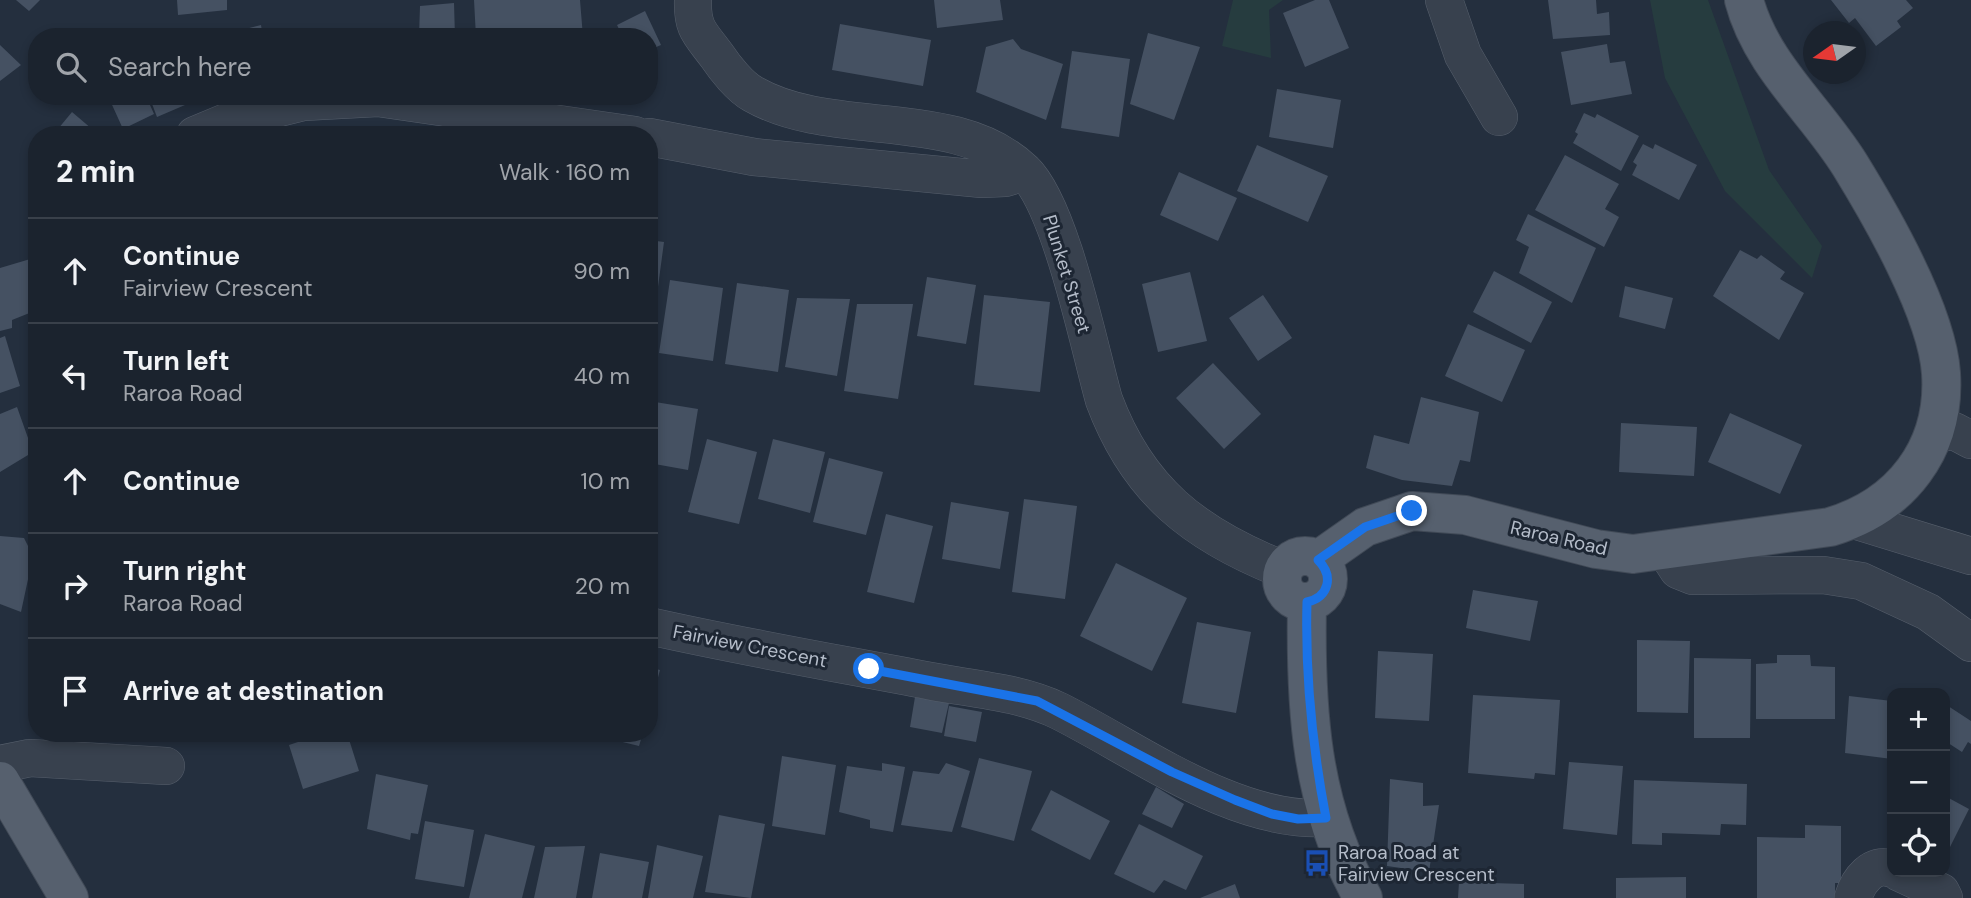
<!DOCTYPE html>
<meta charset="utf-8">
<style>
:root{--surface:#1b232e;--page:#242b36;--text:#f1f3f6;--muted:#a0a4aa;--line:#39404a}
body{margin:0;font-family:"DM Sans",sans-serif;background:var(--page);color:var(--text)}
.controls{position:absolute;right:21px;bottom:21px;display:grid;overflow:hidden;border-radius:14px;box-shadow:0 4px 10px #0003}
.controls button{width:63px;height:63px;display:grid;place-items:center;padding:0;border:0;border-bottom:2px solid var(--line);background:var(--surface);color:var(--text);font:35px sans-serif}
.compass{position:absolute;left:1803px;top:21px;width:63px;height:63px;border-radius:50%;background:var(--surface);box-shadow:0 4px 10px #0003;rotate:256deg}
.stop{position:absolute;width:21px;height:21px;margin:-16px;border:5px solid #1a73e8;border-radius:50%;background:#fff}
.stop.end{background:#1a73e8;border-color:#fff;box-shadow:0 2px 7px #0008}
.list{margin:0;padding:0;list-style:none}
h2{display:flex;justify-content:space-between;align-items:center;height:91px;margin:0;padding:0 28px;font-size:30px}
h2 small{font-size:23px;font-weight:400;color:var(--muted)}
.list li{display:grid;grid-template-columns:46px 1fr auto;gap:21px;align-items:center;box-sizing:border-box;height:105px;padding:0 28px;border-top:2px solid var(--line)}
.list b{display:block;font-size:26px;white-space:nowrap}
.list p{margin:0;font-size:23px;white-space:nowrap;color:var(--muted)}
.list em{font-size:23px;font-style:normal;color:var(--muted)}
.icon{flex:none;width:38px;height:38px;fill:none;stroke:currentColor;stroke-width:2;stroke-linecap:round;stroke-linejoin:round}
.map{position:relative;flex:none;width:1971px;height:898px;overflow:hidden}
.search{position:absolute;background:var(--surface);box-shadow:0 4px 10px #0003;left:28px;top:28px;width:630px;height:77px;display:flex;align-items:center;gap:18px;box-sizing:border-box;padding:0 24px;border-radius:28px;color:var(--muted);font-size:26px}
.panel{position:absolute;background:var(--surface);box-shadow:0 4px 10px #0003;left:28px;top:126px;width:630px;height:616px;border-radius:28px}
.map>svg:first-child{display:block}
.green{fill:#263c3f}
.building{fill:#455162}
.lines{fill:none;stroke-linecap:round;stroke-linejoin:round}
.minor-casing{stroke:#565f6c;stroke-width:38}
.major-casing{stroke:#414a57;stroke-width:40}
.minor{stroke:#38414e;stroke-width:37}
.major{stroke:#56606e;stroke-width:38}
.route{stroke:#1a73e8;stroke-width:9}
.labels{text-anchor:middle;dominant-baseline:central;stroke-width:6;stroke-linejoin:round;paint-order:stroke}
.street-label{font-size:19px;fill:#b4bcc9;stroke:#1d2633}
.poi-label{font-size:19px;fill:#b4bcc9;stroke:#1d2633;text-anchor:start}
</style>
<div class="map">
<svg width="1971" height="898" viewBox="0 0 1971 898">
<rect width="100%" height="100%" fill="#242f3e"/>
<path class="green" d="M1233,0H1283L1269,10L1271,58L1222,46Z
M1650,0H1708L1769,170L1822,246L1812,278L1725,191L1665,78Z"/>
<path class="building" d="M16,0H40L29,11Z
M177,0H227V10L178,15Z
M474,0H580L583,37H476Z
M934,0H1000L1003,20L937,28Z
M1315,0H1329L1349,48L1305,67L1283,13Z
M1548,0H1596L1597,14L1609,12L1610,35L1553,39Z
M1831,0H1906L1913,8L1897,21L1901,27L1876,46L1855,18L1849,23Z
M454,3L455,37L419,36L420,6Z
M645,11L661,45L649,50V37H623L617,25Z
M840,24L931,40L923,86L832,70Z
M261,25L263,37H230V33Z
M1148,33L1200,47L1174,120L1130,104Z
M1013,39L1021,49L1063,64L1046,120L976,92L986,47Z
M1607,44L1610,63L1625,61L1632,94L1571,105L1561,52Z
M0,45L21,65L0,81Z
M1072,51L1130,59L1119,137L1061,128Z
M1277,89L1341,100L1333,148L1269,137Z
M108,96H146L154,114L123,129Z
M149,96H190L192,102L157,117Z
M72,112L99,135H53Z
M1584,113L1595,118L1597,114L1639,136L1621,171L1573,143L1578,134L1575,132Z
M1643,144L1653,149L1655,144L1697,165L1679,200L1632,175L1637,165L1633,162Z
M1257,145L1328,176L1308,222L1237,191Z
M1565,155L1619,184L1605,209L1619,217L1604,247L1535,210Z
M1179,172L1237,198L1218,241L1160,215Z
M1528,214L1596,248L1572,303L1519,273L1529,247L1516,240Z
M649,240L664,242L651,339H649Z
M1740,250L1757,259L1761,255L1785,272L1780,279L1804,293L1779,340L1713,296Z
M37,257V310L12,320V328L0,331V268Z
M1494,271L1552,302L1531,343L1473,312Z
M1190,272L1207,341L1158,352L1142,284Z
M927,277L976,285L966,344L917,336Z
M670,280L723,288L713,361L659,353Z
M737,283L789,290L778,372L725,364Z
M1625,286L1673,298L1665,329L1619,317Z
M984,295L1050,302L1040,392L974,385Z
M1263,295L1292,338L1258,361L1229,318Z
M797,298L850,299L837,376L785,367Z
M857,304H913L898,399L844,391Z
M1468,324L1525,350L1502,402L1445,376Z
M5,336L20,386L0,393V338Z
M1213,363L1261,414L1224,449L1176,398Z
M1421,397L1479,412L1470,462L1460,460L1452,486L1402,480L1366,468L1374,435L1409,444Z
M649,401L698,409L688,470L649,463Z
M17,407L33,452L0,472V414Z
M1730,413L1802,445L1780,494L1708,462Z
M1621,423L1697,427L1694,476L1619,472Z
M707,439L757,452L739,524L688,512Z
M773,439L825,452L810,513L758,499Z
M829,458L883,472L866,535L813,522Z
M1024,499L1077,506L1065,599L1012,592Z
M951,502L1009,512L1000,569L942,559Z
M886,514L933,526L914,603L867,592Z
M0,536L24,538L33,556L21,612L0,604Z
M1116,563L1187,598L1152,671L1080,636Z
M1473,590L1538,601L1530,641L1466,628Z
M1197,622L1251,632L1236,713L1182,703Z
M1637,640L1690,641L1688,713L1637,712Z
M1378,651L1433,654L1429,721L1375,718Z
M1777,655H1810L1811,666L1835,667V719H1756V664L1777,663Z
M1694,658L1751,659L1750,738H1694Z
M649,667L660,670L650,707H649Z
M1473,695L1560,700L1555,775L1535,773L1534,779L1468,773Z
M1849,696L1892,701V759L1845,753Z
M915,697L949,703L942,733L910,727Z
M1945,704L1971,721V744L1968,742L1962,752L1945,741Z
M949,706L982,712L976,742L944,736Z
M325,733H347L359,771L303,789L289,745Z
M602,733H643L639,746L602,737Z
M782,756L836,765L825,835L772,826Z
M979,758L1032,771L1014,841L961,827Z
M1569,762L1623,766L1617,835L1563,829Z
M882,763L905,767L893,832L870,828V820L839,812L847,766L882,771Z
M946,763L970,771L952,832L901,825L913,771L939,774Z
M376,774L428,785L418,834L411,833L410,840L367,829Z
M1390,779L1423,783V806L1439,805L1429,872L1387,866Z
M1634,780L1747,784L1746,825L1721,824L1720,835L1662,833V845L1632,844Z
M1156,787L1184,804L1172,828L1142,814Z
M1051,790L1110,821L1090,860L1031,830Z
M1945,796L1969,809L1945,857Z
M719,815L765,824L751,898L705,892Z
M425,821L474,830L464,887L415,879Z
M1139,824L1203,856L1186,890L1164,880L1154,893L1114,874Z
M1805,825L1841,826V883H1835V898H1757V837L1805,838Z
M485,834L535,846L522,898H469Z
M657,845L703,856L693,898H648Z
M585,846L576,898H534L545,847Z
M600,853L649,862L642,898H592Z
M1686,877V898H1616V878Z
M1459,882L1524,884V898H1458Z
M1235,884L1240,898H1200Z"/>
<g class="lines">
<defs>
<path id="minor" d="M693,0C692,29 700,33 717,56C725,68 740,87 753,94C833,140 955,105 1024,171C1061,206 1089,347 1104,400C1138,491 1195,535 1284,570
M1444,0L1463,55L1499,117
M195,135L231,120L303,102L378,98L635,135
M649,137L754,157L982,179L1005,178L1025,172
M1935,434L1954,431L1971,440
M1854,520L1971,556
M1665,550L1678,570L1693,576L1823,575L1861,581L1928,612L1971,643
M649,626C742,647 836,663 930,681C972,689 1020,692 1059,711C1139,751 1234,823 1326,818
M0,764L30,758L166,766
M1898,872L1941,892L1944,898
M1853,898C1858,881 1873,861 1892,869"/>
<path id="major" d="M1282 579a23 23 0 1 1 46 0a23 23 0 1 1-46 0Z
M1318,560L1365,527L1412,511L1465,515L1596,549L1633,554L1830,527C1901,506 1946,449 1941,373C1937,313 1882,217 1850,165C1816,110 1761,65 1744,0
M1307,602C1305,707 1310,805 1363,898
M0,781L69,898"/>
</defs>
<use href="#minor" class="minor-casing"/>
<use href="#major" class="major-casing"/>
<use href="#minor" class="minor"/>
<use href="#major" class="major"/>
</g>
<g class="lines">
<path class="route" d="M869,669L1037,701L1172,772L1235,800L1272,814L1298,819L1326,818C1312,745 1305,676 1307,602C1329,597 1334,576 1318,560L1365,527L1412,511"/>
</g>
<defs>
<symbol id="bus-bare" viewBox="-9 -9 18 18"><path d="M-5-6H5V4H4V6H2V4H-2V6H-4V4H-5ZM-3.5-4V0h7V-4ZM-3.5 1.2v1.5H-2V1.2ZM2 1.2v1.5H3.5V1.2Z" fill="#1a4fb4" stroke="#1d2633" stroke-width="2.5" paint-order="stroke"/></symbol>
</defs>
<g fill-rule="evenodd">
<use href="#bus-bare" x="1298" y="844" width="38" height="38"/>
</g>
<g class="labels">
<g class="street-label">
<text transform="translate(1067 274) rotate(73)">Plunket Street</text>
<text transform="translate(1559 538) rotate(13)">Raroa Road</text>
<text transform="translate(750 646) rotate(11)">Fairview Crescent</text>
</g>
<g class="poi-label">
<text x="1338" y="852">Raroa Road at<tspan x="1338" dy="22">Fairview Crescent</tspan></text>
</g>
</g>
</svg>
<div class="controls">
<button>+</button>
<button>−</button>
<button><svg class="icon" aria-label="locate" viewBox="0 0 24 24"><circle cx="12" cy="12" r="6"/><path d="M12 2v4M12 18v4M2 12h4M18 12h4"/></svg></button>
</div>
<svg class="compass" viewBox="-18 -18 36 36"><path d="M0-13l5 13h-10z" fill="#e53935"/><path d="M0 13l5-13h-10z" fill="#a0a4aa"/></svg>
<div class="stop" style="left:869px;top:669px"></div>
<div class="stop end" style="left:1412px;top:511px"></div>
<div class="search"><svg class="icon" aria-label="search" viewBox="0 0 24 24"><circle cx="10" cy="10" r="6"/><path d="M15 15l6 6"/></svg>Search here</div>
<section class="panel">
<h2>2 min<small>Walk · 160 m</small></h2>
<ul class="list">
<li><svg class="icon" aria-label="ahead" viewBox="0 0 24 24"><path d="M12 20V5M6 11l6-6 6 6"/></svg><div><b>Continue</b><p>Fairview Crescent</p></div><em>90 m</em></li>
<li><svg class="icon" aria-label="left" viewBox="0 0 24 24"><path d="M17 20v-9H6M10 6l-5 5 5 5"/></svg><div><b>Turn left</b><p>Raroa Road</p></div><em>40 m</em></li>
<li><svg class="icon" aria-label="ahead" viewBox="0 0 24 24"><path d="M12 20V5M6 11l6-6 6 6"/></svg><div><b>Continue</b></div><em>10 m</em></li>
<li><svg class="icon" aria-label="right" viewBox="0 0 24 24"><path d="M7 20v-9h11M14 6l5 5-5 5"/></svg><div><b>Turn right</b><p>Raroa Road</p></div><em>20 m</em></li>
<li><svg class="icon" aria-label="arrive" viewBox="0 0 24 24"><path d="M6 21V4h12l-3 4 3 4H6"/></svg><div><b>Arrive at destination</b></div></li>
</ul>
</section>
</div>
